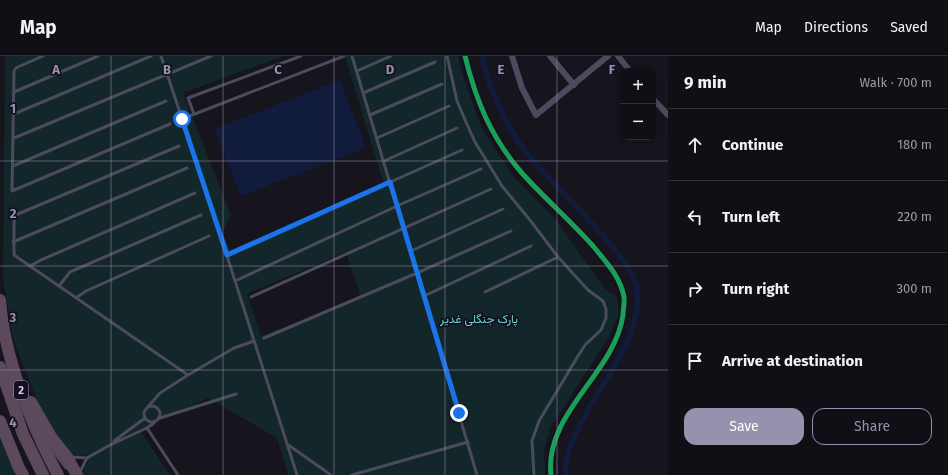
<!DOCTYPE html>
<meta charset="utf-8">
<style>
:root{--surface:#100f16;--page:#1e1d23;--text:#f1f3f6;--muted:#9c9ca1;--line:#302f35;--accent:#9791ad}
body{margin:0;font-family:"Fira Sans",Vazirmatn,sans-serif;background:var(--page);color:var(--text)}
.controls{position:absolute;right:12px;top:12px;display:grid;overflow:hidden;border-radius:8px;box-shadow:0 2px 10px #0003}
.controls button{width:36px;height:36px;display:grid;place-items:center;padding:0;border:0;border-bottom:1px solid var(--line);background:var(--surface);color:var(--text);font:20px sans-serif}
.stop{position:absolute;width:12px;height:12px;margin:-9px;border:3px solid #1a73e8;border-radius:50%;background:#fff}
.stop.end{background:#1a73e8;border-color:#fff;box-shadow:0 1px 4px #0008}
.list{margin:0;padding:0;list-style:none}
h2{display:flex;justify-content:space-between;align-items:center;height:52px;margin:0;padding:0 16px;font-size:17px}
h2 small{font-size:13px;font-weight:400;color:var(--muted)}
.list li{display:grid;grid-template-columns:26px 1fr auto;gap:12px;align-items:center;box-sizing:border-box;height:72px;padding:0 16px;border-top:1px solid var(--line)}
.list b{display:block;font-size:15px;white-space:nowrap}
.list em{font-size:13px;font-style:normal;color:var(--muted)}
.actions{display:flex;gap:8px;padding:12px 16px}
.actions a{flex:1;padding:9px 0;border:1px solid var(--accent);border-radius:12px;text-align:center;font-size:14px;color:var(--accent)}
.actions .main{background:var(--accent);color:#fff}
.icon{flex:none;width:22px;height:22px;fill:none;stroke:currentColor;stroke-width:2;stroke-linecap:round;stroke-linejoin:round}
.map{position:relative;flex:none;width:668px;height:419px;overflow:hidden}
header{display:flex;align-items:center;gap:24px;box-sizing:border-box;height:56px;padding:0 20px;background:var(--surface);border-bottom:1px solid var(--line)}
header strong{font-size:19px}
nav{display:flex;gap:22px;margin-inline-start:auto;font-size:14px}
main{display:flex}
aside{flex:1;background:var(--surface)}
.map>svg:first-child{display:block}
.green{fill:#132629;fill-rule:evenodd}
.water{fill:#111c3d}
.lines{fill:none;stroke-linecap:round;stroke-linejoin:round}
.canal{stroke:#111c3d;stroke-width:5.5}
.lane{stroke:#4c4a5d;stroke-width:3}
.street{stroke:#4c4a5d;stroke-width:6}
.highway{stroke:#5c4a5c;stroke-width:12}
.cycleway-casing{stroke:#151021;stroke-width:8}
.cycleway{stroke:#1a9f57;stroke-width:5}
.route{stroke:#1a73e8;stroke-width:5}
.grid{fill:none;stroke:#9791ad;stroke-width:1;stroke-opacity:0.55}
.labels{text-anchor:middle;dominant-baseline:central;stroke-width:3.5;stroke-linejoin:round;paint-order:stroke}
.shield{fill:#151021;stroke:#a199ba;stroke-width:1}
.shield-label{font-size:11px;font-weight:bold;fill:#ddd4fb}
.park-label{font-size:12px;fill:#67d4c4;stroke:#151021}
.grid-label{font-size:13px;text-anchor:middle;font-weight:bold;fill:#9791ad;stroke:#151021;stroke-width:3.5;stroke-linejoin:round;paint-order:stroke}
</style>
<header>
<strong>Map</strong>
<nav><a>Map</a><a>Directions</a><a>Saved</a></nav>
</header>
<main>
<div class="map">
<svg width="668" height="419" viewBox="0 0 668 419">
<rect width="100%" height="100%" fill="#16141d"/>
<path class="green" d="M5,0H283L183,37L231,159L223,176L230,194L384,129L345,0H458L464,23L482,73L513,120L556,164L605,233L617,241L619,257L609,281L551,371L544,394L545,419H288L277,382L208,342L140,374L170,419H82L88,406L85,399L77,400L68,397L42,358L12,279L3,221ZM346,196L361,242L261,280L247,238Z
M0,378L16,419H0Z"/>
<path class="water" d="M340,24L366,92L241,140L214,73Z"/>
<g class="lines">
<path class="canal" d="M482,0C484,9 486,18 489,26C497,48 511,77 526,96C555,132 591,162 619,199C626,210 635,220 637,233C644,284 592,336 574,381C569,392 564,406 566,419"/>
<path class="lane" d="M43,0L18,11L16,12L14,15L12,135L170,68
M161,0L206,134L297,419
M352,0L477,419
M447,0L457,45L466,66L475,86L502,130L530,164L558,201L588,234L603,245L606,253V262L601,274L585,289L578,300L539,365L532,385L534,419
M357,15L391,0
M14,36L98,0
M363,37L435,6
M14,58L151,0
M194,58L188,42L301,0
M370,59L442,28
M182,63L344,0
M14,82L211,0
M377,82L449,50
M179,90L18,158L15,162L14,166V199L188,319
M384,105L457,72
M13,110L166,45
M13,186L187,112
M411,195L503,153
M227,199L462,94
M30,210L41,204L195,137
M235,225L397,150L481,113
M59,230L70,216L201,159
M485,236L558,201
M424,240L531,190
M251,241L491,133
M76,242L86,235L209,180
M264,282L417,217L511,175
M144 358a8 8 0 1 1 16 0a8 8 0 1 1-16 0Z
M147,352L160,337L188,319L234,292L254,285
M160,362L236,338
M147,372L178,419
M114,385L145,362
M48,388L66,412
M287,388L331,419
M71,401L87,402L110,389L147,372L154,367
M80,416L87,402
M352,419L468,386"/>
<path class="street" d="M465,0C476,45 491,81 521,116C544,142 570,164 593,190C606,206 620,220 624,241C625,246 623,253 623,259C615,317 544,357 551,419
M512,0L522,32L536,59L608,0
M550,0L574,29
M618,0L630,15
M653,43L668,59"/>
<path class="highway" d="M0,244C4,301 31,369 58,419
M0,311L23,378L43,419
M31,346L51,381L67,401L77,419
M0,365L19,412L23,419"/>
<defs>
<path id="cycleway" d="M465,0C476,45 491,81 521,116C544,142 570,164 593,190C606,206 620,220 624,241C625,246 623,253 623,259C615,317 544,357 551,419"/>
</defs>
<use href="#cycleway" class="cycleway-casing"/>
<use href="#cycleway" class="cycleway"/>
</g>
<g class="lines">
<path class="route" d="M182,63L227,199L390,126L459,357"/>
</g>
<path class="grid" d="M111,0V419M223,0V419M334,0V419M445,0V419M557,0V419M0,105H668M0,210H668M0,314H668"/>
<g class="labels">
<rect class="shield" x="14" y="325" width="14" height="18" rx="3"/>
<g class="shield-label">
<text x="21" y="334">2</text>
</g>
<g class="park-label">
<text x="479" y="263">پارک جنگلی غدیر</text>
</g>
</g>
<g class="grid-label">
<text x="56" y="18">A</text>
<text x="167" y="18">B</text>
<text x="278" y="18">C</text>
<text x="390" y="18">D</text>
<text x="501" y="18">E</text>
<text x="612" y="18">F</text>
<text x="13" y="57">1</text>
<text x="13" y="162">2</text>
<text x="13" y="266">3</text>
<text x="13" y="371">4</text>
</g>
</svg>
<div class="controls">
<button>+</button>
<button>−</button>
</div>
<div class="stop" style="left:182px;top:63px"></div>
<div class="stop end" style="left:459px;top:357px"></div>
</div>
<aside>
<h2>9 min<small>Walk · 700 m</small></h2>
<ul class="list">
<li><svg class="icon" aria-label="ahead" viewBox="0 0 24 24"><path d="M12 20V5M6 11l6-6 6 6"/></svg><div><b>Continue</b></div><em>180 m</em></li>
<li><svg class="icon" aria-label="left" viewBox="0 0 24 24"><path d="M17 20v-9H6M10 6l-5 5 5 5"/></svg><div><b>Turn left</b></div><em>220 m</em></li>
<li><svg class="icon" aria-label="right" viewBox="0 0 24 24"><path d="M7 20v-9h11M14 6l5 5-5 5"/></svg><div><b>Turn right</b></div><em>300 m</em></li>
<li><svg class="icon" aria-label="arrive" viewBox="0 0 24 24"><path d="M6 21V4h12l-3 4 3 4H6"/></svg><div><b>Arrive at destination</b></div></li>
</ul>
<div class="actions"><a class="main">Save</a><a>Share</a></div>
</aside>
</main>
